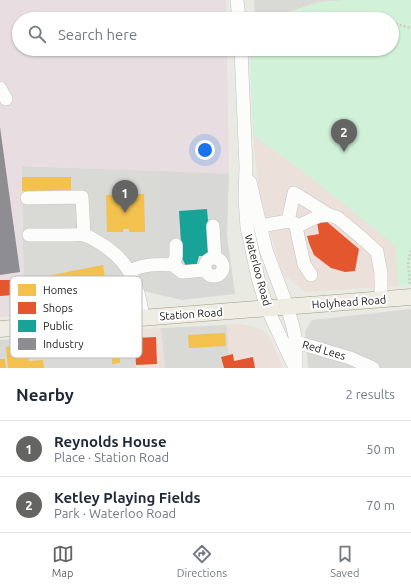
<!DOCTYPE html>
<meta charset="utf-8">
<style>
:root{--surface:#fff;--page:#f2f2f3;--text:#1f2937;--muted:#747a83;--line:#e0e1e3;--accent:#646462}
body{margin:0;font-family:Ubuntu,sans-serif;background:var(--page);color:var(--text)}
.you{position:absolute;left:205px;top:150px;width:14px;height:14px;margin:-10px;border:3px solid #fff;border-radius:50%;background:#1a73e8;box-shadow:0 0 0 6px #1a73e833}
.badge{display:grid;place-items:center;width:26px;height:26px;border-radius:50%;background:var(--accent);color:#fff;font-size:13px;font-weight:700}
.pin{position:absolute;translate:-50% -33px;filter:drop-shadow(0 1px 2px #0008)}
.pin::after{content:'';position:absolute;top:21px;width:14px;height:12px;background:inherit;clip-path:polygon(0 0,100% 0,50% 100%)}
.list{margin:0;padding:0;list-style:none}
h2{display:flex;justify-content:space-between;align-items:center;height:52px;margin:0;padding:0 16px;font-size:17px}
h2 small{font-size:13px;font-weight:400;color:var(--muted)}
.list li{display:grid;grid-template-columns:26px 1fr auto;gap:12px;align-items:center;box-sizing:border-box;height:56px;padding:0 16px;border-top:1px solid var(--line)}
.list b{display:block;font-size:15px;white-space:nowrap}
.list p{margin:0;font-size:13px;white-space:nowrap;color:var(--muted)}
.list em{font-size:13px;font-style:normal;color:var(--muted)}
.icon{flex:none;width:22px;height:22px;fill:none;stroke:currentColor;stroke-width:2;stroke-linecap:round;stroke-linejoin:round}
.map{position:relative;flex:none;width:411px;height:368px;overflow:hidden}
.search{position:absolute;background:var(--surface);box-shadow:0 1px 3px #0004;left:12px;right:12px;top:12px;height:44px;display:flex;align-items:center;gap:10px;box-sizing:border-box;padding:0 14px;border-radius:22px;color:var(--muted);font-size:15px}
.sheet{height:164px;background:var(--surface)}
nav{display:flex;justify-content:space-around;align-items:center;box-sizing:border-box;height:56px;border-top:1px solid var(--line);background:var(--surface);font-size:11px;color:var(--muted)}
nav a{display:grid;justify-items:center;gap:2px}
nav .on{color:var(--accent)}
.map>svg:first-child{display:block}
.residential{fill:#d9d9d6}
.commercial{fill:#ece0da}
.industrial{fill:#e8dee2}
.religious{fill:#d8d8d6}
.park{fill:#d2f1d9}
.homes{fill:#f2c14e}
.shops{fill:#e4572e}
.public{fill:#17a398}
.industry{fill:#8d8d92}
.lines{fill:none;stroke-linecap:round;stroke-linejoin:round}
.minor-casing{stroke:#c3c3c1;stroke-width:14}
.major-casing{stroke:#9f9c83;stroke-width:17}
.path{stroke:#d4cac5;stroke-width:2.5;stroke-dasharray:2 2;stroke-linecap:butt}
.minor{stroke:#fcfcfb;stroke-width:13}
.major{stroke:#efede3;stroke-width:16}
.labels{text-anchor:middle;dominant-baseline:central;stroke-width:4;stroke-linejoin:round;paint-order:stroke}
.street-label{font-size:11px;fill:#1c1c1c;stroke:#fff}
.key{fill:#fff;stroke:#bbb;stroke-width:1}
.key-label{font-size:11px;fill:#1c1c1c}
</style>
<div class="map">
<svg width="411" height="368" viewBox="0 0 411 368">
<rect width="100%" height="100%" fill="#eaeae5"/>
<path class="residential" d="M254,0H347L319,2L268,19H255Z
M22,166L160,171V295L144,291H130L97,306H61L44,309L24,316Z
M411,309V368H308L305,331L312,320Z
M227,325L229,355L221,357L224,368H165L161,328Z
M132,330L136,368H0V340Z"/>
<path class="commercial" d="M253,135L301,170L397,246L398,286L305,292L281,272L259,192Z
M240,324L252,326L264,331L271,339L283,368H224L221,357L229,355L227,325Z
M161,328L165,368H136L132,330Z"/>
<path class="industrial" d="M0,0H226L227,19H19V49H227L229,174L22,166L24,316L0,317Z"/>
<path class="religious" d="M160,171L229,174L227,235L235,294L182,300L160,295Z"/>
<path class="park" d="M347,0H411V285L398,286L396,246L301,170L253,135L250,49H392V19H268L319,2Z"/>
<path class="homes" d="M22,177H71V190L22,191Z
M122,194V198H129V194H144L145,232H129V229H123V232H107L106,195Z
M103,265L105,278L29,293L27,280Z
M225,333L226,346L189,348L188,335Z
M119,339L120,363L112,364V349L104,350L103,342H106V340Z
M27,345L29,361L43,360L44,368H8L6,347Z
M0,359H5L6,368H0Z"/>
<path class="shops" d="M326,221L359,249L355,271L345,272L331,268L314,255L309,243L307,236L319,234L317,222Z
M0,280H14V285H16V293L13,295L0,296Z
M156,337L157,364L136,365L134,338Z
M233,354L234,361L253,357L255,368H224L221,357Z"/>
<path class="public" d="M207,209L211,256H199L196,267L187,268L182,258L179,211Z"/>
<path class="industry" d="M0,127L20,272L0,275Z"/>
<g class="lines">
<defs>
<path id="minor" d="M237,0L239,19
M241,49L246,167L245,198L247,227L258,278L267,308L295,368
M0,88L6,99
M250,182L266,250L287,306L293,327L296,342V366
M27,198L82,197L84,235
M288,221L294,193L329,215
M213,226L215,258
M261,226L288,221L294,223L296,227L304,264L311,275
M296,227L319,216L329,215L338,218L362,238L377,252L381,273V299
M29,235C43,235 56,235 69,235C74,235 80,234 84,235C91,237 98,242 103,245C132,264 138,286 143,317
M205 267a9 9 0 1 1 18 0a9 9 0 1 1-18 0Z
M173,265L182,272L205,270
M130,271C144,264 157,264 173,265L176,256V245
M296,342L350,358L373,368"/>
<path id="major" d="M0,329L411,297"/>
</defs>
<use href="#minor" class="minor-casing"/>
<use href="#major" class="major-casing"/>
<path class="path" d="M392,23L411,28
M253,52L264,49
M410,284L408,262L411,249"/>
<use href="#minor" class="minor"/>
<use href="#major" class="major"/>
</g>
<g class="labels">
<g class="street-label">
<text transform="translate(258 270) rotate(75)">Waterloo Road</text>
<text transform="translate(349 302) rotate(-4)">Holyhead Road</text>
<text transform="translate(191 314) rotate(-4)">Station Road</text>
<text transform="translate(324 350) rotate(16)">Red Lees</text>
</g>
</g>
<rect x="10" y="276" width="132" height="82" rx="6" class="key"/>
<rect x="18" y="284" width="18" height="12" fill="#f2c14e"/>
<rect x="18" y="302" width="18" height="12" fill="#e4572e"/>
<rect x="18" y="320" width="18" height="12" fill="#17a398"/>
<rect x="18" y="338" width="18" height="12" fill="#8d8d92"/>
<g class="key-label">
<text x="43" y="294">Homes</text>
<text x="43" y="312">Shops</text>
<text x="43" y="330">Public</text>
<text x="43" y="348">Industry</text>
</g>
</svg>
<div class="you"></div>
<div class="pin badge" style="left:125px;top:213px">1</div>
<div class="pin badge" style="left:344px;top:152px">2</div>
<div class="search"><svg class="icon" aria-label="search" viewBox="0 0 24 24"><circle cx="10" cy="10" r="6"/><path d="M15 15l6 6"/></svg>Search here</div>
</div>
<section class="sheet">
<h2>Nearby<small>2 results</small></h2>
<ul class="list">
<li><span class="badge">1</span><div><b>Reynolds House</b><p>Place · Station Road</p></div><em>50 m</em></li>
<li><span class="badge">2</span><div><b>Ketley Playing Fields</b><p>Park · Waterloo Road</p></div><em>70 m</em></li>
</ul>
</section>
<nav>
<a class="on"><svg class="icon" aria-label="map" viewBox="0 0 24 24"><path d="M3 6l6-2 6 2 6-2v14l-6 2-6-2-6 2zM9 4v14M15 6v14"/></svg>Map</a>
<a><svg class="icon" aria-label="directions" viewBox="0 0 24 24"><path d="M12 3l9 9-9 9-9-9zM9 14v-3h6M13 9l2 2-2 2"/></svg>Directions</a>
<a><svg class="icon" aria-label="saved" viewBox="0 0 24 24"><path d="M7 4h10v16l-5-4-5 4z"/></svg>Saved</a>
</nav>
